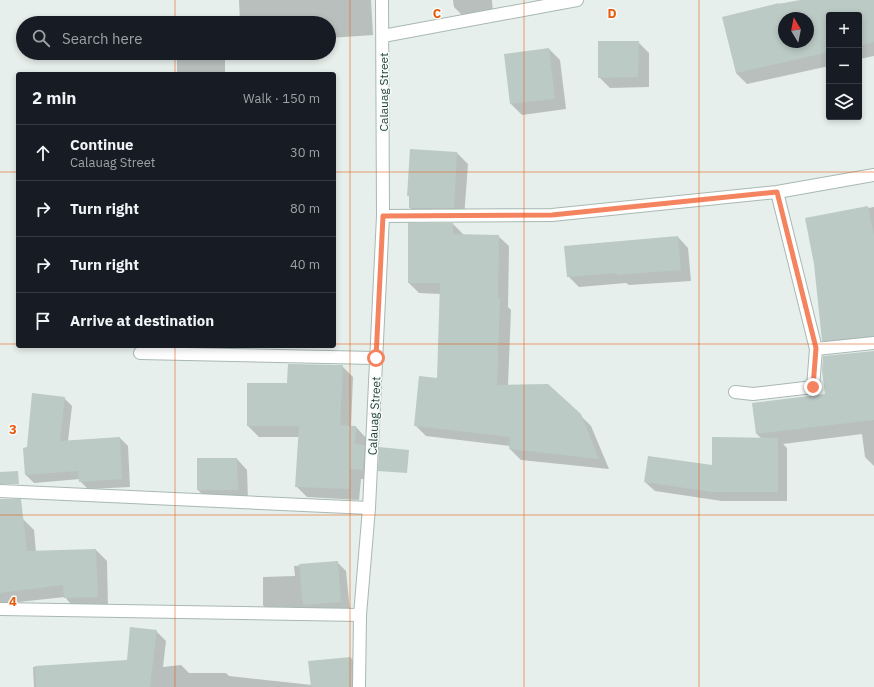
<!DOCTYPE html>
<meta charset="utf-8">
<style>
:root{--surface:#171b24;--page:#242831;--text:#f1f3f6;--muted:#9ea1a6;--line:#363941}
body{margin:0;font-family:"IBM Plex Sans",sans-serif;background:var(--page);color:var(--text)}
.controls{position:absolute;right:12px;top:12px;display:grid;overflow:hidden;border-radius:4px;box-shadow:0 2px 6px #0003}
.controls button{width:36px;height:36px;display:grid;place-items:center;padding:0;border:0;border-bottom:1px solid var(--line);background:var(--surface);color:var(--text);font:20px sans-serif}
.compass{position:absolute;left:778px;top:12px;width:36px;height:36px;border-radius:50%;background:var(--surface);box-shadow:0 2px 6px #0003;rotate:350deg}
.stop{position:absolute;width:12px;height:12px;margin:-9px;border:3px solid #f4845f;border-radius:50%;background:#fff}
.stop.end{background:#f4845f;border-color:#fff;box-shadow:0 1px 4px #0008}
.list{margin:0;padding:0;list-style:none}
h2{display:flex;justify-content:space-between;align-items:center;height:52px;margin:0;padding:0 16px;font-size:17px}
h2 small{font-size:13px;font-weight:400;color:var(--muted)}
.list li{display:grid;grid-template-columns:26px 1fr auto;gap:12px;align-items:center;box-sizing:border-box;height:56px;padding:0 16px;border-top:1px solid var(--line)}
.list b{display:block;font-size:15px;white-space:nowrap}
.list p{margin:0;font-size:13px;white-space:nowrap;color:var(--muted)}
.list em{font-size:13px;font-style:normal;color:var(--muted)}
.icon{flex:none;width:22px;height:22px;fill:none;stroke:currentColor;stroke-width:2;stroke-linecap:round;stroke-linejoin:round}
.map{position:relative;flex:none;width:874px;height:687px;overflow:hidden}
.search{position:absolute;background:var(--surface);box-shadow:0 2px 6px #0003;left:16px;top:16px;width:320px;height:44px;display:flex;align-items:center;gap:10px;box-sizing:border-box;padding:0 14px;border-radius:22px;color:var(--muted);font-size:15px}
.panel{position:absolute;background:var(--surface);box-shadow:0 2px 6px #0003;left:16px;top:72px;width:320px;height:276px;border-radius:4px}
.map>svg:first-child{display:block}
.shadow{fill:#0003;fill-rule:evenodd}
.building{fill:#bbcac4;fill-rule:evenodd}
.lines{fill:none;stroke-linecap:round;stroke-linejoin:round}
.minor-casing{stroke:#a8b8b2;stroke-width:14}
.minor{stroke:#fff;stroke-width:12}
.route{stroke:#f4845f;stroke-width:5}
.grid{fill:none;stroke:#e8590c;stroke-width:1;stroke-opacity:0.55}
.labels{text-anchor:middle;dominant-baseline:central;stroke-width:3;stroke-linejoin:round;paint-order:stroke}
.street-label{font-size:12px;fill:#24423a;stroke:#f7fbf9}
.grid-label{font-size:13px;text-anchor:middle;font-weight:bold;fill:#e8590c;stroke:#f7fbf9;stroke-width:3;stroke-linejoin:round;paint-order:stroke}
</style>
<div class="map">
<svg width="874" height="687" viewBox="0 0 874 687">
<rect width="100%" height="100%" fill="#e6efeb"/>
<path class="shadow" d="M239,0H371L373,35L329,38V23H240Z
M453,0H492L493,14L463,16L454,7Z
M805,0H874V56L859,59V15H829V66L747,84L736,73L779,4ZM784,18H808V42H784Z
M638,42L649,53V87L610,88L599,77Z
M549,49L560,60L566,109L522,115L511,104Z
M177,53H225V74H177Z
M457,153L468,164L464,218L420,219L410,208V197L408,196Z
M874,207V348L835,352L823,340L815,264L806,219Z
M453,224L464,235L498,236L509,246L508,307L511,310L508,385L580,415L591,426L609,469L521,460L510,449V446L426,436L415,425L438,379L441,294L419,293L409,283Z
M678,237L688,248L691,281L629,285L626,283L579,287L568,276Z
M874,352V466L865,457L862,434L783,444L787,448V501H722L655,491L645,482L713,466L762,439L757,434L753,404L826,395Z
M342,366L353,377L351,427H356L366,438V448L374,480L361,479L359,500L307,497L296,486L299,437H259L248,426L288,384Z
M64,398L72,406L68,441L120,438L128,446L130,487L88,489L80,481V479L34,483L26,475L28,448Z
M198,459H237L247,470L248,500L209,501L198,490Z
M23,519L34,530L36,552L96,550L107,561L108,608L75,609L65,597L0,604V521Z
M337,562L346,571L350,611L272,615L263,605V577L295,576L294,566Z
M156,631L166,641L163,667L181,665L189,673H226L229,676L312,685L351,658L361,668V687H34L33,667L128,661Z"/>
<path class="building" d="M800,0H874V42L859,46V15H829V52L736,73L722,17L779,3V4ZM784,18H808V42H784Z
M598,41H639L638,77L598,78Z
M549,48L555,99L510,104L504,54Z
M410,149L457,152L454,208H409V196H407Z
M868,206L874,236V336L822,341L814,264L805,218Z
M408,223H453V234L499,235L498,298H500L497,385L548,384L581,414L599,459L509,449L510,437L414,426L419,376L437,378L440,283H408Z
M678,236L681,270L617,275V273L567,277L564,246Z
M874,351V420L756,434L752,403L825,394L822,371L823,356Z
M288,364L343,365L340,425L356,426L355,444L365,445L363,470L350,469L349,489L295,487L299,426H247V383H287Z
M32,393L65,397L60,441L120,437L122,479L79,482L78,471L25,475L23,448L27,447Z
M712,437L778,438V492H712L644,482L648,456L712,465Z
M379,447L409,450L407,473L378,471Z
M197,458H237L238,490H197Z
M18,471L19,484H0V472Z
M0,499H21L27,551L96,549L98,597L64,598L63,585L0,593Z
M338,561L341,602L303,605L299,564Z
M130,627L157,630L150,687H36L35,666L127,660Z
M351,657L352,687H311L308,661Z"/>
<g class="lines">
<defs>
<path id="minor" d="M383,36L577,0
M777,192L816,349L874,343
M383,216L552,215L777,192L874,175
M140,353L376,358
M735,392L753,394L813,387L816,349
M0,491L369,508
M0,609L360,615
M359,687L360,615L369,508L383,216L382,0"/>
</defs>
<use href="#minor" class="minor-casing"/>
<use href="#minor" class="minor"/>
</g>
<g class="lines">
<path class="route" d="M376,358L383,216L552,215L777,192L816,348L813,387"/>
</g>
<path class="grid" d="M175,0V23M350,0V687M524,0V687M699,0V687M175,53V74M0,172H18M334,172H874M0,344H18M334,344H874M175,346V687M0,515H874"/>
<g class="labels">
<g class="street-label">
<text transform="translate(383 92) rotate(-90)">Calauag Street</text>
<text transform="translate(374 416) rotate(-87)">Calauag Street</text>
</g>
</g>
<g class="grid-label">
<text x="437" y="18">C</text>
<text x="612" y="18">D</text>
<text x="13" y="434">3</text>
<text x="13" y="606">4</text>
</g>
</svg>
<div class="controls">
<button>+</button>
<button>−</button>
<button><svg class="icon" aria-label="layers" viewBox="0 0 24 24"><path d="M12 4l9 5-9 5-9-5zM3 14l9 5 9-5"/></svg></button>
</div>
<svg class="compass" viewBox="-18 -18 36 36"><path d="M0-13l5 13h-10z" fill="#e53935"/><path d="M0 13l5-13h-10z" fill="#9ea1a6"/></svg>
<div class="stop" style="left:376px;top:358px"></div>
<div class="stop end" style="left:813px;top:387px"></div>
<div class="search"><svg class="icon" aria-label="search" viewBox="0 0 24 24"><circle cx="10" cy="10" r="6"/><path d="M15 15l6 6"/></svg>Search here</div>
<section class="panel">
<h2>2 min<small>Walk · 150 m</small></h2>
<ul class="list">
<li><svg class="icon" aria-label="ahead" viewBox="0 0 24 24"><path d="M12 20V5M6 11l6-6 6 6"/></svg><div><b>Continue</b><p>Calauag Street</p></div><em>30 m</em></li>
<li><svg class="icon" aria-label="right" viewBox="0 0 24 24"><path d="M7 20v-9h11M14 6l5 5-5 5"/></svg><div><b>Turn right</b></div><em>80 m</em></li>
<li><svg class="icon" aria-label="right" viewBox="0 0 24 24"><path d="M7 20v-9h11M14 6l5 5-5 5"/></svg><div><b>Turn right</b></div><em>40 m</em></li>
<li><svg class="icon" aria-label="arrive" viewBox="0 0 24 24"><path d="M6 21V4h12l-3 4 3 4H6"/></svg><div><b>Arrive at destination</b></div></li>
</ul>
</section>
</div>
